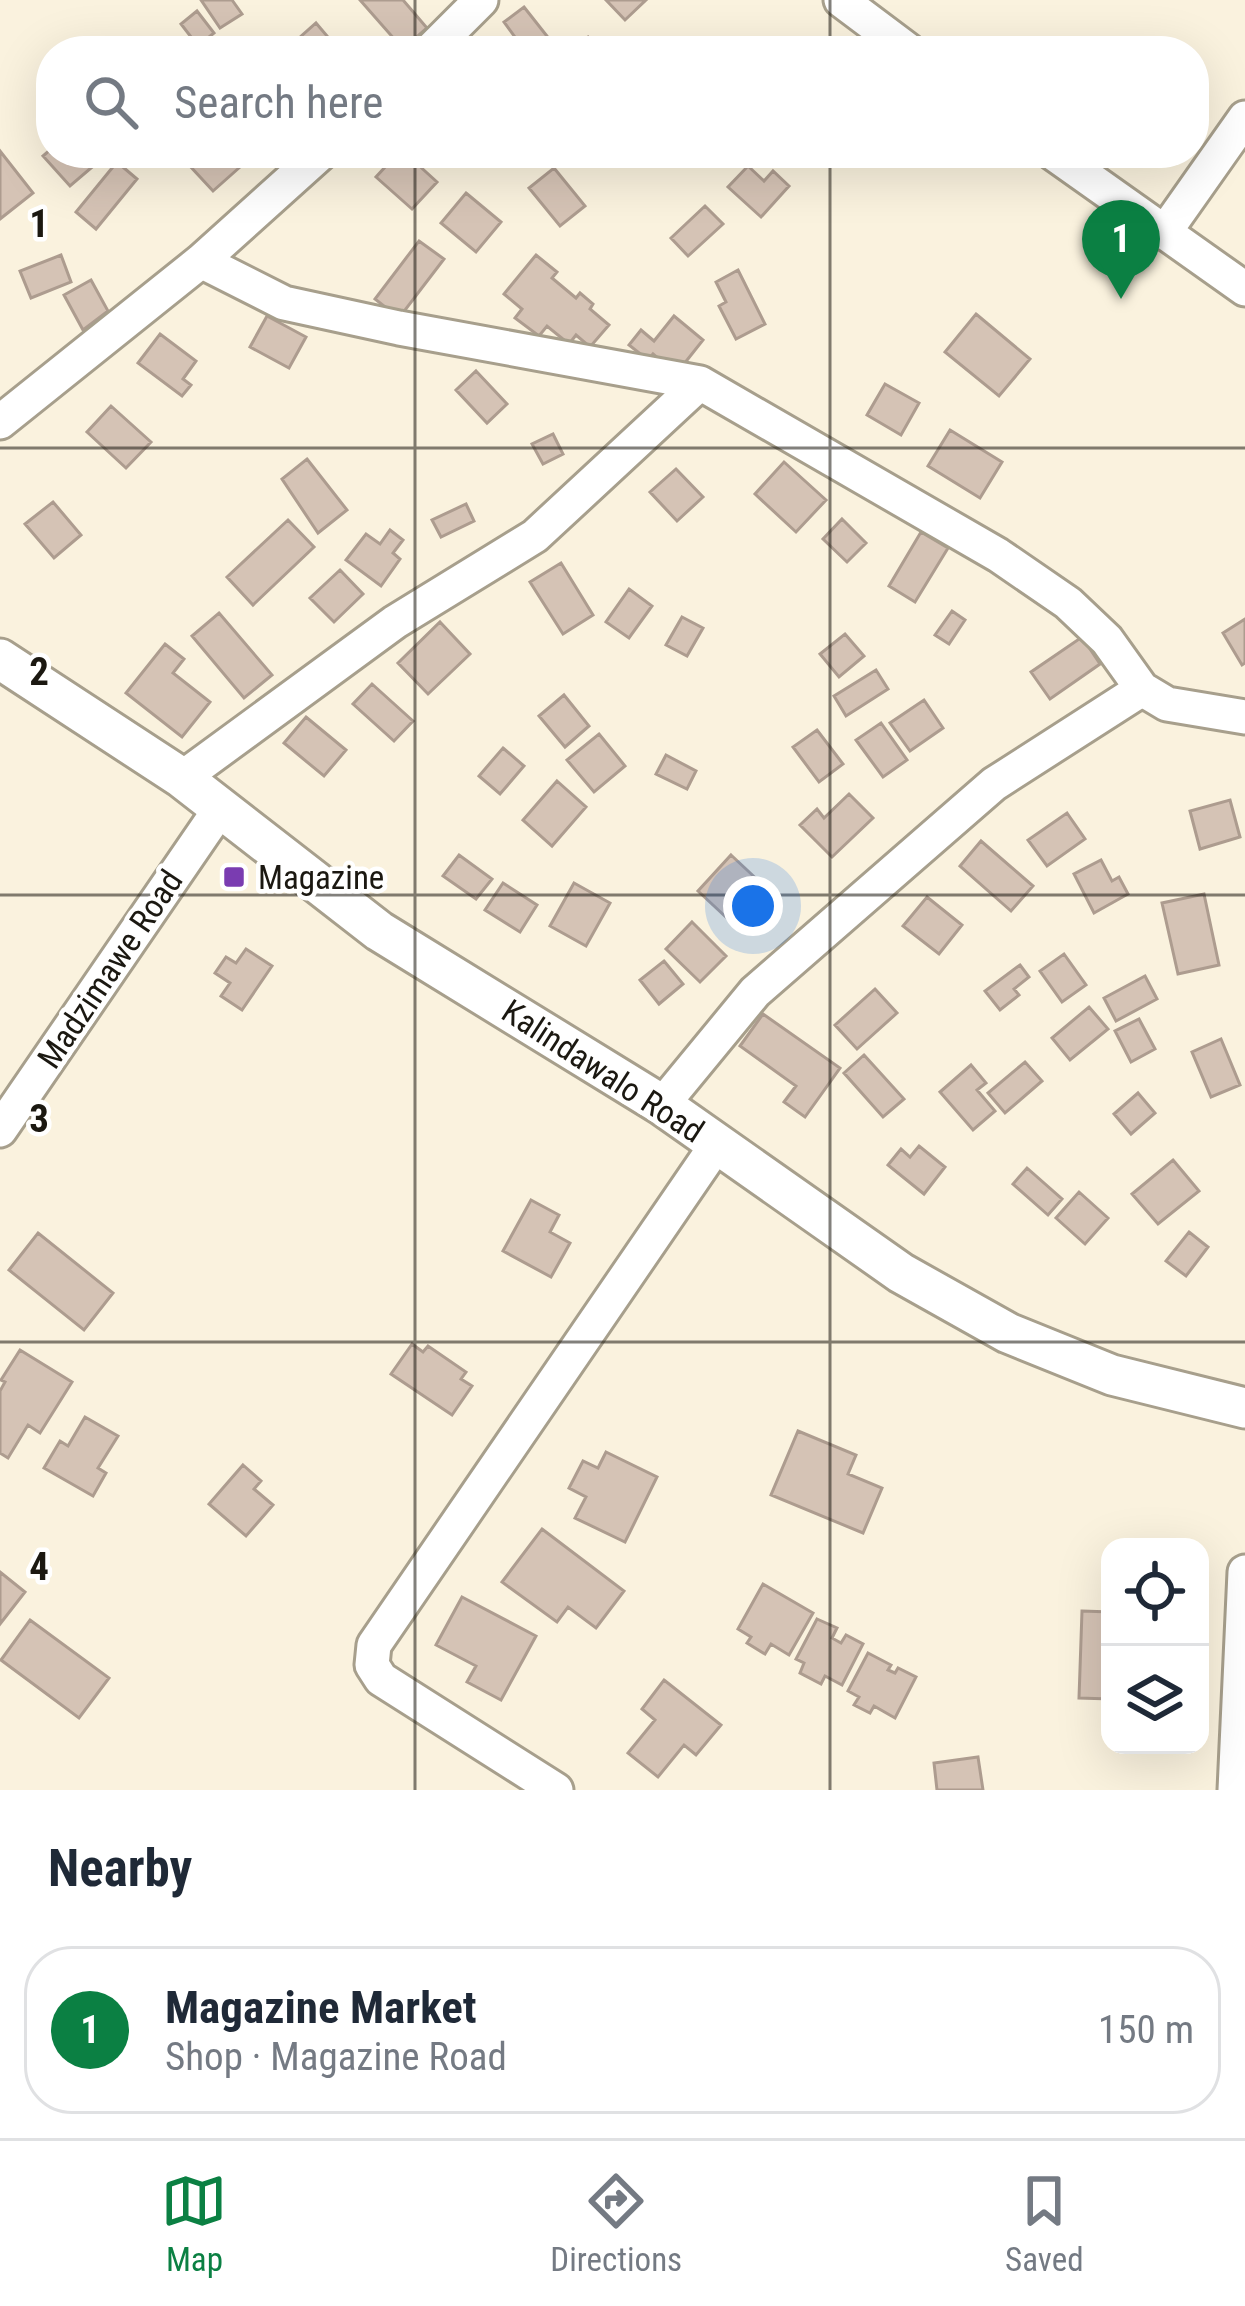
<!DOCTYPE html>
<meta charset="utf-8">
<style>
:root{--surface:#fff;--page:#f2f2f3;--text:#1f2937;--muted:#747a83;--line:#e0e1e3;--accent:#0b8043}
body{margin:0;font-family:"Roboto Condensed",sans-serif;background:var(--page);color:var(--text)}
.controls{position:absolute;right:36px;bottom:36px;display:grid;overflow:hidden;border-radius:24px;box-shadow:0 12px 48px #0002}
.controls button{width:108px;height:108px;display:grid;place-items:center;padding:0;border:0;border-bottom:3px solid var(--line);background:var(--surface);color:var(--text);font:60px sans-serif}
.you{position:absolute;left:753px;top:906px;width:42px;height:42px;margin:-30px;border:9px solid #fff;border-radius:50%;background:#1a73e8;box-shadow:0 0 0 18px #1a73e833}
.badge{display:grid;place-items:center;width:78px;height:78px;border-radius:50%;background:var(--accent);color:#fff;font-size:39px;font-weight:700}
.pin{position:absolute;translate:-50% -99px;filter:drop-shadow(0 3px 6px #0008)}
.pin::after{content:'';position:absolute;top:63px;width:42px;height:36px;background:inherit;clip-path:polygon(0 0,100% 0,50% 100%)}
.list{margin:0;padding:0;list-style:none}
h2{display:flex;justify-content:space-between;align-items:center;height:156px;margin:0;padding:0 48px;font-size:51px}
h2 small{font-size:39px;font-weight:400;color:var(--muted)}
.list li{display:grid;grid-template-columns:78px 1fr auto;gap:36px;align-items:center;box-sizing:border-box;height:168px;margin:0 24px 24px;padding:0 24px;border:3px solid var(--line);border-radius:48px}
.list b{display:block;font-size:45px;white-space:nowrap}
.list p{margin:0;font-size:39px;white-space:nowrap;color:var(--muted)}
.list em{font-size:39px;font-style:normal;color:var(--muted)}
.icon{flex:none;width:66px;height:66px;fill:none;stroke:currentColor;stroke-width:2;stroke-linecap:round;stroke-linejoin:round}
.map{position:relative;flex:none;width:1245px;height:1790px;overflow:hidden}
.search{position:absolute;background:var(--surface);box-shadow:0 12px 48px #0002;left:36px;right:36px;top:36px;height:132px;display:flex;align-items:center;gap:30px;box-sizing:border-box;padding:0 42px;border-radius:48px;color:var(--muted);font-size:45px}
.sheet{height:348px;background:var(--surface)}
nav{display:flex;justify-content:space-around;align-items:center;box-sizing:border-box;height:168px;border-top:3px solid var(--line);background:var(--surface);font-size:33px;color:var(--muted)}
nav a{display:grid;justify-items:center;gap:6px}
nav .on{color:var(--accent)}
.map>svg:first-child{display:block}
.building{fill:#d5c3b5;stroke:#ad9c8f;stroke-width:3}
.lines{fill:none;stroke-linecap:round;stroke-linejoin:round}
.minor-casing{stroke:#a79f8c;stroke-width:39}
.tertiary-casing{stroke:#a79f8c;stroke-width:45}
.minor{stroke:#fff;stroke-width:33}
.tertiary{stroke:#fff;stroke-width:39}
.grid{fill:none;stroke:#1b1811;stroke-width:3;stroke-opacity:0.55}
.poi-dot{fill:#7a3cb1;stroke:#fff;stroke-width:4.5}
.labels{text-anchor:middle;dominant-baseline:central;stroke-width:9;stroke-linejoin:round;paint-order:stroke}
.poi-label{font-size:33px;fill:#1b1811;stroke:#fff;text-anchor:start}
.street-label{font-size:33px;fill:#1b1811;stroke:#fff}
.grid-label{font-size:39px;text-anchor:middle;font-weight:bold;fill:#1b1811;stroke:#fff;stroke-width:9;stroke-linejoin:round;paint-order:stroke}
</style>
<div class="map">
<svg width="1245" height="1790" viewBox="0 0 1245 1790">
<rect width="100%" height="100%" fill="#faf2de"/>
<path class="building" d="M201,0H232L242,14L220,28Z
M360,0H403L427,28L403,49Z
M606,0H646L625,20Z
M524,7L554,45L546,51H525L504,22Z
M197,11L214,33L198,46L181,24Z
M316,23L333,43L324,51H297L303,46L298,39Z
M588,37L598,51H566Z
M51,149V153H90L98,162L70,186L43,156Z
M0,151L33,193L0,219Z
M202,153H227L240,167L213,191L189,165Z
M398,153H405L437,182L412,209L376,177Z
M117,162L137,179L96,229L76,212Z
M748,166L764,181L773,171L789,186L761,217L728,187Z
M554,168L585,206L560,226L529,188Z
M466,193L501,222L476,252L441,223Z
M705,206L723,224L688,256L671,238Z
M419,241L444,259L399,318L375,299Z
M61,255L71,282L31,298L20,271Z
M536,255L557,272L552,278L576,298L580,293L593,304L590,309L609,325L590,347L576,335L569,344L547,326L539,336L515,318L522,309L504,294Z
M738,270L765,324L736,339L719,306L726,302L716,282Z
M91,280L108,311L83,330L64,295Z
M976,314L1030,359L999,396L945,352Z
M267,316L306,337L289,368L250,347Z
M674,316L703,340L676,374L653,354L648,360L629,345L641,330L654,341Z
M160,334L196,361L183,379L191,385L182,396L138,363Z
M476,371L507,404L487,423L456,390Z
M885,384L919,403L901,435L867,415Z
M111,406L151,442L126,468L87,432Z
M950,430L1002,462L980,498L928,466Z
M553,434L563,454L543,464L532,444Z
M307,459L347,510L318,533L282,479Z
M784,462L826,500L796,532L755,494Z
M676,469L703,497L677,521L650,492Z
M53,502L81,535L54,558L25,524Z
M466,504L474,521L441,537L432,520Z
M842,519L866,543L847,562L823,539Z
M288,520L314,547L253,605L227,577Z
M390,530L403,540L393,553L400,559L381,586L346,560L366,534L380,544Z
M921,532L948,548L915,602L889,586Z
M561,563L593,615L563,634L530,582Z
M340,570L363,594L334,622L310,598Z
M629,589L652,606L629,638L606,622Z
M952,611L965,620L949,644L935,635Z
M219,613L272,675L244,698L192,636Z
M682,617L703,628L687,656L666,645Z
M1245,619V663L1242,665L1223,633Z
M440,622L470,654L428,694L398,663Z
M845,634L864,656L839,677L820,654Z
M1082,637L1100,664L1050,699L1031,672Z
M165,644L184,659L173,673L210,702L182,737L126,693Z
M876,670L888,689L846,716L834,696Z
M372,684L413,721L394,741L353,704Z
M564,695L589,726L565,747L539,716Z
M924,700L943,728L910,751L890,723Z
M306,717L346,750L324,776L284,743Z
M881,723L907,760L883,777L856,740Z
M817,730L843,764L819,782L793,747Z
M599,734L625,766L594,792L567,760Z
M503,748L524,766L500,794L479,776Z
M666,755L696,771L687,789L656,774Z
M557,781L586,807L552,846L523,820Z
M849,794L873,818L832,857L800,825L817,809L824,818Z
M1230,800L1240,837L1200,849L1190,811Z
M1067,813L1085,839L1047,866L1028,840Z
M981,841L1033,886L1011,911L960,866Z
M459,855L492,879L476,899L443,876Z
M731,855L763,885L729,920L698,891Z
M1101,860L1112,881L1119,877L1128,894L1094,913L1074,874Z
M503,883L537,905L520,932L485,910Z
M574,883L610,903L586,946L550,926Z
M1204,894L1219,965L1178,974L1162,903Z
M927,897L962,925L939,954L903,926Z
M692,922L726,956L700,982L666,949Z
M246,949L272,966L242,1010L221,996L230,983L215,973L226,957L236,963Z
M1064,954L1086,985L1062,1002L1040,971Z
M664,961L683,984L659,1004L640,980Z
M1020,965L1029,977L1014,989L1019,995L1000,1010L985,991Z
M1145,976L1157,999L1116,1021L1104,998Z
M875,989L897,1013L857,1049L835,1025Z
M1089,1007L1108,1029L1070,1060L1052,1038Z
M763,1014L840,1068L805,1117L784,1102L796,1086L740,1046Z
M1139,1019L1155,1049L1131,1062L1115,1031Z
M1221,1039L1240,1085L1211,1097L1192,1052Z
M864,1055L904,1099L883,1117L844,1073Z
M1025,1062L1042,1081L1005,1113L988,1093Z
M971,1065L986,1083L977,1090L995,1111L973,1130L940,1092Z
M1138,1093L1155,1113L1131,1134L1114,1114Z
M919,1146L945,1167L924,1194L888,1165L901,1149L910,1157Z
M1173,1160L1199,1191L1158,1224L1132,1194Z
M1027,1168L1062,1199L1048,1215L1013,1184Z
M1079,1192L1108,1218L1085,1244L1056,1218Z
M531,1200L559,1215L550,1232L570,1243L551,1277L503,1251Z
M1189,1232L1208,1247L1186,1276L1166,1261Z
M38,1233L113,1293L84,1330L9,1270Z
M412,1344L423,1352L428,1346L466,1372L461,1379L472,1386L452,1415L391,1374Z
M20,1350L72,1382L40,1433L28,1425L8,1458L0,1453V1391L5,1382L1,1380Z
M85,1417L118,1436L98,1468L106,1473L93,1496L44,1468L60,1441L68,1446Z
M798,1431L856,1455L848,1474L882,1488L863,1533L771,1495Z
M606,1452L657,1477L625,1542L575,1518L586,1497L569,1488L583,1461L598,1468Z
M243,1465L261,1481L254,1489L273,1505L246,1536L209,1504Z
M542,1529L624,1591L596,1628L568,1607L557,1622L502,1582Z
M0,1572L25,1592L0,1624Z
M763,1584L813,1613L789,1655L771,1644L765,1654L747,1643L751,1637L738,1629Z
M462,1597L536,1636L501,1700L467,1682L476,1666L436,1645Z
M1082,1611L1110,1612V1699L1079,1698Z
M817,1619L837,1628L832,1638L841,1643L846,1635L863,1644L842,1685L825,1676L821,1684L800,1673L804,1663L796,1659Z
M30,1620L109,1678L79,1718L1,1660Z
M868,1653L891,1665L888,1670L895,1673L898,1668L916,1677L895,1718L874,1706L870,1713L854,1705L859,1697L848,1691Z
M664,1680L721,1725L696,1755L684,1745L658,1777L628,1753L655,1720L642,1709Z
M978,1757L983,1790H937L934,1763Z"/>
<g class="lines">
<defs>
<path id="minor" d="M841,0L909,51
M430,51L481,0
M1053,153L1245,289
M1164,233L1245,118
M201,261L284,303L399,328L700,383L998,555L1068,603L1107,640L1142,689L1167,704L1245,717
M0,422L201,261L321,153
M182,778L395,622L535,536L700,383
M662,1105L755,992L994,784L1142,689
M0,1130L220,809
M556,1790L381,1679L372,1665L374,1645L717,1144
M1235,1790L1245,1572"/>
<path id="tertiary" d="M0,659L182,778L379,931L662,1105L901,1273L1008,1333L1112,1375L1245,1408"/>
</defs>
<use href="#minor" class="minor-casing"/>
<use href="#tertiary" class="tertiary-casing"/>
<use href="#minor" class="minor"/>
<use href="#tertiary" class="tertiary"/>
</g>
<path class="grid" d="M415,0V51M830,0V51M415,153V1790M830,153V1790M0,448H1245M0,895H1245M0,1342H1245"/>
<rect class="poi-dot" x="222" y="865" width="24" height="24" rx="6"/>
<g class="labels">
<g class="poi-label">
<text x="258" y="877">Magazine</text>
</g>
<g class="street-label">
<text transform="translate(110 969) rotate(-56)">Madzimawe Road</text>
<text transform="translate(603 1071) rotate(33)">Kalindawalo Road</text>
</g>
</g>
<g class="grid-label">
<text x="39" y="237">1</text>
<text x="39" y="685">2</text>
<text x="39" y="1132">3</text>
<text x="39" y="1580">4</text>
</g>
</svg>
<div class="controls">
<button><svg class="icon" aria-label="locate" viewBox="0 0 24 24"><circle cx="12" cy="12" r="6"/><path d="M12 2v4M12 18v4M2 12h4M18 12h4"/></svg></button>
<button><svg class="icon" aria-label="layers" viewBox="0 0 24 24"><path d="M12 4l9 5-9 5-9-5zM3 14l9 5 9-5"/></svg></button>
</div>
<div class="you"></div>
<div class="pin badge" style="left:1121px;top:299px">1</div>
<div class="search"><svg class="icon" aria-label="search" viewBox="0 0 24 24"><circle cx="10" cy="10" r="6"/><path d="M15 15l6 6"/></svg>Search here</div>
</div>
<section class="sheet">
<h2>Nearby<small></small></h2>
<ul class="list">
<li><span class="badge">1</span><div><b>Magazine Market</b><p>Shop · Magazine Road</p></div><em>150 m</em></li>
</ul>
</section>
<nav>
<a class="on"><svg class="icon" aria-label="map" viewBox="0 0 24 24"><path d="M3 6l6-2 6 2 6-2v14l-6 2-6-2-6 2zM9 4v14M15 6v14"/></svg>Map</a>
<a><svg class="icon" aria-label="directions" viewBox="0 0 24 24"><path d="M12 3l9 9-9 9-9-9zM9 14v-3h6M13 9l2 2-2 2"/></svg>Directions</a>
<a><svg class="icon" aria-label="saved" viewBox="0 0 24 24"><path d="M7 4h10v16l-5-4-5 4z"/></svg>Saved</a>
</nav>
